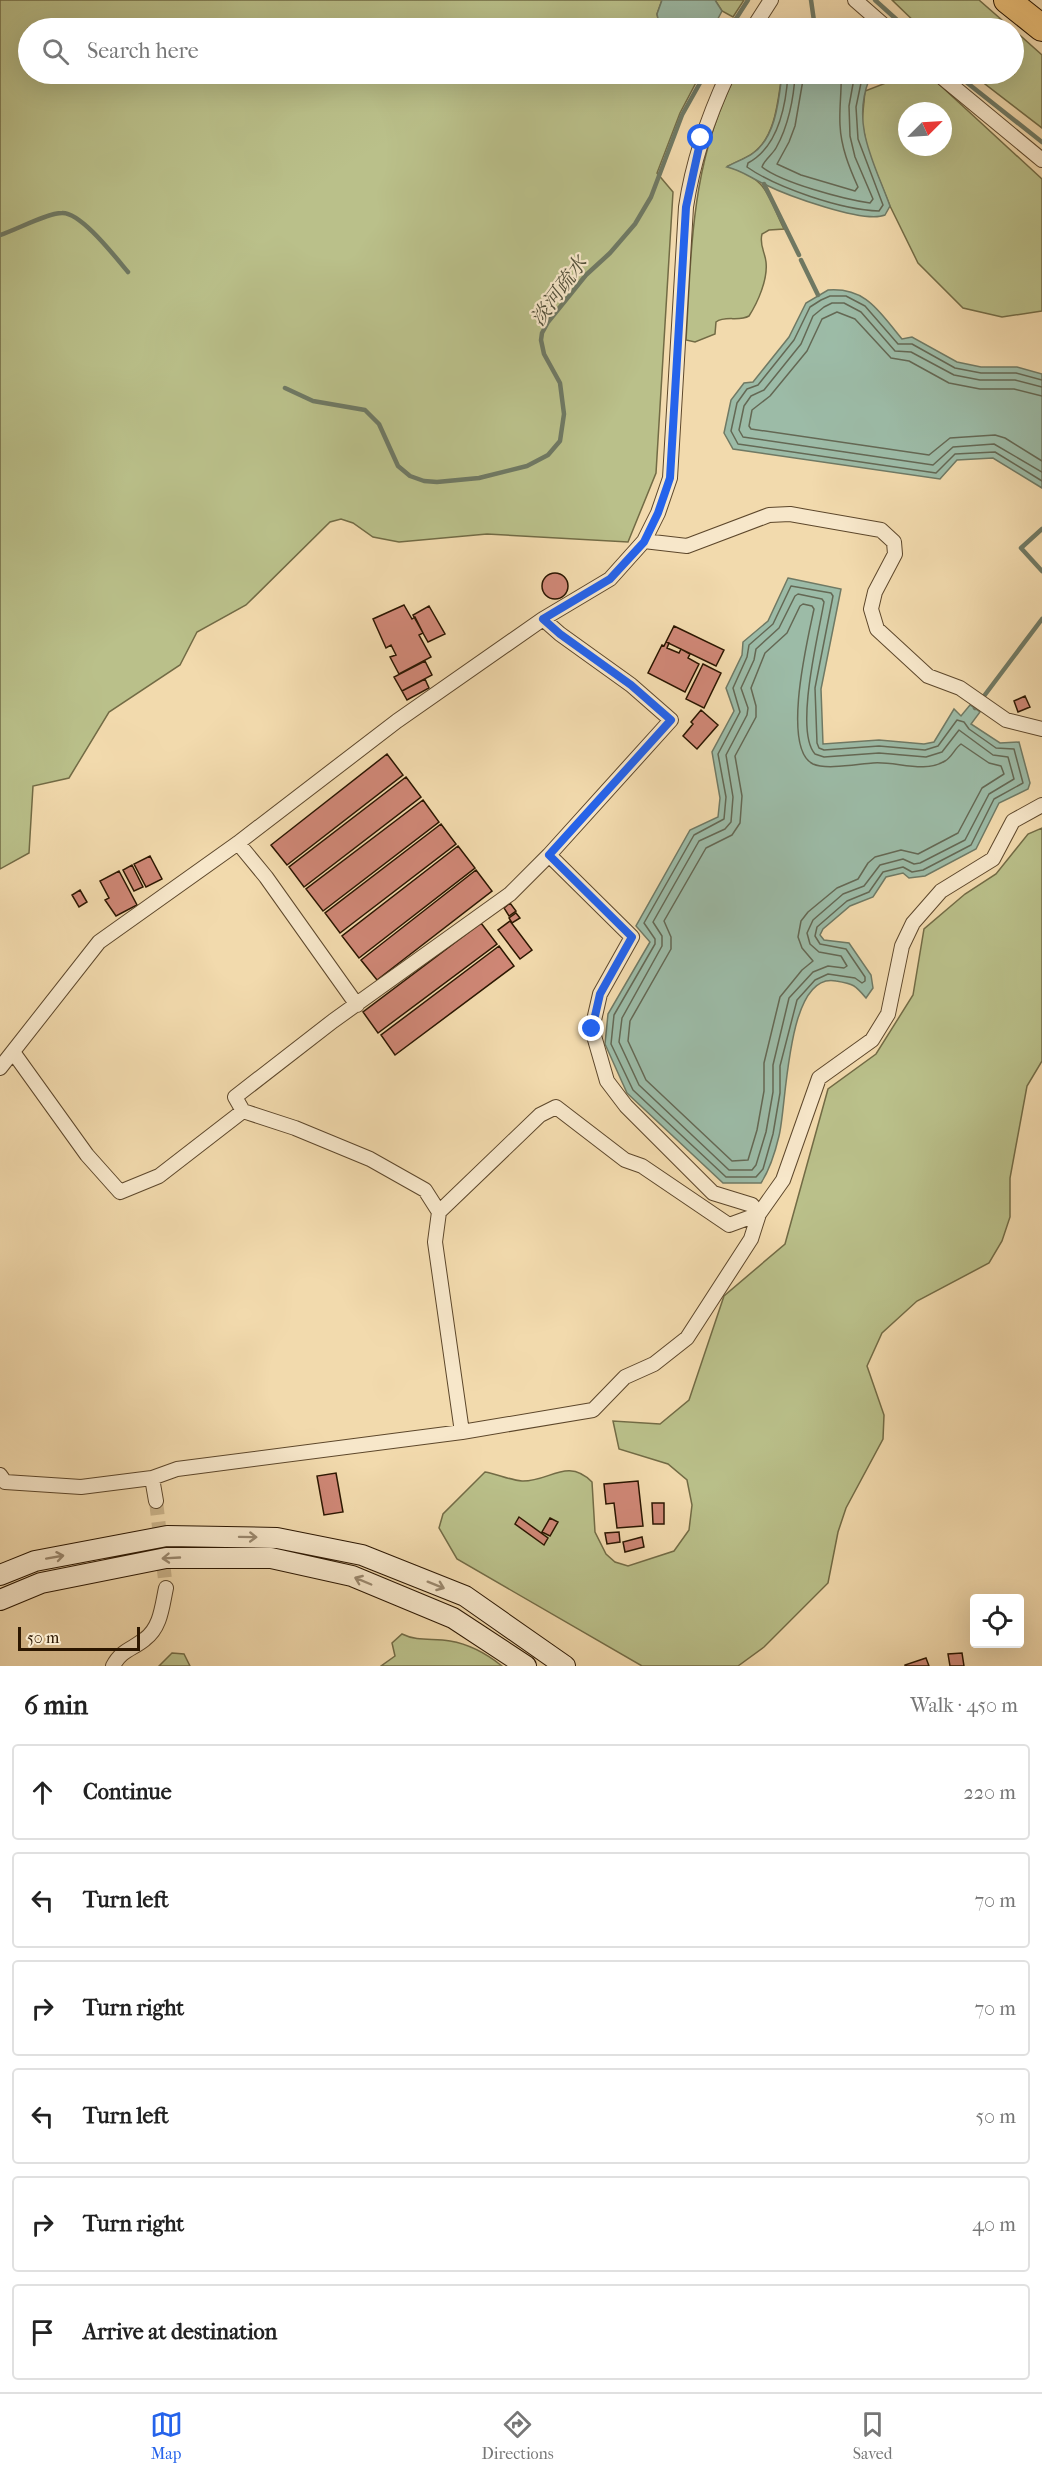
<!DOCTYPE html>
<meta charset="utf-8">
<style>
:root{--surface:#fff;--page:#f6f6f6;--text:#222;--muted:#767676;--line:#e0e0e0;--accent:#2563eb}
body{margin:0;font-family:"IM FELL French Canon","Noto Serif JP",serif;background:var(--page);color:var(--text)}
.controls{position:absolute;right:18px;bottom:18px;display:grid;overflow:hidden;border-radius:6px;box-shadow:0 6px 24px #0002}
.controls button{width:54px;height:54px;display:grid;place-items:center;padding:0;border:0;border-bottom:2px solid var(--line);background:var(--surface);color:var(--text);font:30px sans-serif}
.compass{position:absolute;left:898px;top:102px;width:54px;height:54px;border-radius:50%;background:var(--surface);box-shadow:0 6px 24px #0002;rotate:66deg}
.scale{position:absolute;left:18px;bottom:15px;width:122px;box-sizing:border-box;padding-left:6px;border:3px solid #2b1600;border-top:0;font-size:16px;line-height:21px;white-space:nowrap;color:#2b1600;-webkit-text-stroke:4px #f7e7ca;paint-order:stroke}
.stop{position:absolute;width:18px;height:18px;margin:-14px;border:4px solid #2563eb;border-radius:50%;background:#fff}
.stop.end{background:#2563eb;border-color:#fff;box-shadow:0 2px 6px #0008}
.list{margin:0;padding:0;list-style:none}
h2{display:flex;justify-content:space-between;align-items:center;height:78px;margin:0;padding:0 24px;font-size:26px}
h2 small{font-size:20px;font-weight:400;color:var(--muted)}
.list li{display:grid;grid-template-columns:39px 1fr auto;gap:18px;align-items:center;box-sizing:border-box;height:96px;margin:0 12px 12px;padding:0 12px;border:2px solid var(--line);border-radius:6px}
.list b{display:block;font-size:22px;white-space:nowrap}
.list em{font-size:20px;font-style:normal;color:var(--muted)}
.icon{flex:none;width:33px;height:33px;fill:none;stroke:currentColor;stroke-width:2;stroke-linecap:round;stroke-linejoin:round}
.map{position:relative;flex:none;width:1042px;height:1666px;overflow:hidden}
.search{position:absolute;background:var(--surface);box-shadow:0 6px 24px #0002;left:18px;right:18px;top:18px;height:66px;display:flex;align-items:center;gap:15px;box-sizing:border-box;padding:0 21px;border-radius:33px;color:var(--muted);font-size:22px}
.sheet{height:726px;background:var(--surface)}
nav{display:flex;justify-content:space-around;align-items:center;box-sizing:border-box;height:84px;border-top:2px solid var(--line);background:var(--surface);font-size:16px;color:var(--muted)}
nav a{display:grid;justify-items:center;gap:3px}
nav .on{color:var(--accent)}
.map>svg:first-child{display:block}
.green{fill:#bac08a;stroke:#726b45;stroke-width:1.5;fill-rule:evenodd}
.water{fill:#9cbba7;stroke:#6f7964;stroke-width:1.5}
.lines{fill:none;stroke-linecap:round;stroke-linejoin:round}
.shore{stroke:#646854;stroke-width:1.5}
.stream{stroke:#6f7964;stroke-width:4.5}
.building{fill:#cf8776;stroke:#2b1600;stroke-width:1.5}
.street-tunnel{stroke:#cab38a;stroke-width:14;stroke-dasharray:14 7;stroke-linecap:butt}
.street-casing{stroke:#5d472b;stroke-width:16}
.secondary-casing{stroke:#2b1600;stroke-width:22}
.highway-casing{stroke:#2b1600;stroke-width:28}
.street{stroke:#f7e7ca;stroke-width:14}
.secondary{stroke:#f7e7ca;stroke-width:20}
.highway{stroke:#e9bd76;stroke-width:26}
.oneway{stroke:#9b896f}
.route{stroke:#2563eb;stroke-width:8}
.labels{text-anchor:middle;dominant-baseline:central;stroke-width:4.5;stroke-linejoin:round;paint-order:stroke}
.water-label{font-size:20px;font-style:italic;fill:#53503a;stroke:#f7e7ca}
</style>
<div class="map">
<svg width="1042" height="1666" viewBox="0 0 1042 1666">
<rect width="100%" height="100%" fill="#f2daad"/>
<filter id="stains"><feTurbulence type="fractalNoise" baseFrequency=".00333" numOctaves="4"/><feColorMatrix values="0 0 0 0 .2 0 0 0 0 .09 0 0 0 0 .02 0 0 0 .5 -.17"/></filter>
<radialGradient id="worn" r=".72"><stop offset=".6" stop-color="#630" stop-opacity="0"/><stop offset="1" stop-color="#630" stop-opacity=".3"/></radialGradient>
<path class="green" d="M0,0H662L657,14L660,28H28V74L700,75L680,113L657,173L673,192L656,473L628,542L487,534L399,542L373,537L353,523L341,519L330,522L246,605L197,632L180,665L109,712L69,778L33,786L29,853L0,869Z
M715,0H744L733,17L722,11Z
M892,0H979L1011,28H921Z
M1014,30L1042,55V128L972,74H1014Z
M736,74H782C778,99 776,137 753,153C746,158 736,162 728,166C768,179 767,194 784,229L769,230L762,234C759,245 765,252 766,262C768,279 758,302 749,316C739,322 725,315 716,322L715,334L695,342L686,340C692,243 691,163 736,74Z
M909,74H928L1042,179V311L1002,317L963,308L918,263L890,206L868,152L862,122L865,91ZM907,111H943V147H907Z
M1042,828V1061L1027,1086L1010,1178V1217L1002,1241L989,1263L917,1301L882,1333L867,1366L884,1415L883,1439L846,1508L838,1532L828,1583L764,1647L738,1666H642L457,1559L439,1528L443,1514L485,1472C497,1474 510,1480 522,1481C549,1482 567,1457 592,1482L595,1532L606,1554L615,1562L628,1566L674,1551L689,1530L692,1505L687,1480L668,1464L619,1449L613,1421L660,1424L689,1400L724,1296L785,1244L828,1089L876,1054L913,995L924,929L965,894L996,874L1028,834Z
M402,1634C418,1642 433,1638 450,1641C468,1644 487,1654 502,1666H381L395,1656L392,1643Z
M172,1653L184,1654L190,1666H159Z"/>
<path class="water" d="M662,0H715L722,11L713,28H660L657,14Z
M782,74H861L869,80C851,125 875,164 890,206L885,215C864,224 786,195 764,184C751,178 741,170 727,167C735,162 745,159 752,154C776,138 779,99 782,74Z
M828,290C867,287 880,313 902,339L912,337L957,362L981,367H1017L1042,374V488L993,458L957,460L940,479L733,449L724,433L731,400L744,383L753,382L789,337L806,303Z
M788,578L841,589L821,689L823,744L879,740L924,744L934,742L954,709L961,716L970,705L980,712L971,724L1000,743L1019,742L1030,783L1028,789L999,803L976,849L925,876L909,878L903,873L886,877L873,897L850,906L823,929L820,935L824,940L849,943L871,975L873,988L866,998C855,985 854,984 836,981C786,971 787,1106 779,1136C775,1153 770,1169 761,1183H723L627,1093L605,1044L608,1014L650,942L636,926L690,830L718,817L720,798L712,752L734,711L726,688L742,655L743,642L768,621Z"/>
<g class="lines">
<path class="shore" d="M788,74C786,106 778,147 748,163L747,167C777,188 842,210 879,211L883,205L858,139L856,107L861,83L858,74
M795,74C794,98 788,127 776,148C772,155 764,160 762,167C783,183 843,199 870,203L873,199L855,157L850,136L849,106L853,84L850,74
M804,74L795,126L789,142L777,164L801,175L855,191L858,187C849,167 841,147 840,125C839,107 842,90 841,74
M1042,380L1016,373H981L955,368L912,344H898L865,306L846,296H830L821,300L810,307L794,340L758,385L747,389L737,403L731,431L738,444L936,473L955,454L995,452L1042,481
M1042,387L1015,380H980L954,375L911,352L895,351L861,312L844,303H832L824,307L813,316L801,344L764,390L751,396L744,406L739,430L743,437L933,465L953,447L994,444L1042,472
M1042,396L1014,389H980L949,383L909,361L891,358L855,319L837,312L822,319L807,351L770,396L752,410L749,426L751,429L929,455L950,438L995,435L1005,438L1042,461
M791,586L831,593L833,596L815,688L817,743L819,748L824,750L879,746L925,750L938,746L957,720L964,722L969,729L996,748L1014,749L1023,783L994,799L971,845L923,870L912,872L903,867L883,872L869,892L847,901L817,927L815,936L820,944L846,949L865,977V981L862,983L855,978L828,974L815,980L797,1000L780,1066V1093L773,1134L763,1169L756,1177H726L633,1090L611,1044L614,1015L655,944V939L644,923L694,835L724,819L726,797L718,754L740,712L733,688L747,657L749,645L773,624Z
M798,594L822,599L824,602C819,632 794,731 815,754L824,757L879,753L926,757L942,752L959,730L993,755L1008,757L1014,779L989,794L965,840L920,863L914,864L903,859L880,865L864,886L843,894L813,920L807,933L810,944L819,952L841,956L847,966L844,968L828,966L813,972L789,998L773,1065V1092L766,1132L756,1165L752,1170H729L639,1085L619,1042L622,1018L662,946V936L653,922L699,841L725,829L731,822L733,797L726,755L747,715L748,708L741,688L754,660L756,649L779,628L795,596Z
M803,604L812,606L814,609C808,638 781,748 813,764C826,770 858,764 873,763C896,761 924,774 945,761C952,757 955,748 961,744L989,763L1001,766L1004,774L982,788L958,833L918,854L901,850L875,857L868,863L858,879L837,888L808,912L801,921L798,937L802,948L813,961L802,970L780,997L764,1063V1091L757,1130L748,1160L732,1161L646,1080L628,1041L630,1021L671,949V937L664,921L706,848L732,835L740,823L742,796L735,756L756,717V706L751,688L765,653L787,633L800,606Z"/>
<path class="stream" d="M811,0L815,28
M875,0L906,28
M730,28L748,0
M956,74L1042,142
M764,184L799,255
M0,235C16,230 47,213 62,213C81,212 116,258 128,272
M801,260L818,295
M285,388L313,401L365,410L379,424L398,466L410,476L424,481L437,482L479,478L527,466L548,455L560,441L564,414L560,383L544,354L541,340L542,333L548,322L586,275L610,253L635,224L651,197L682,115L705,74
M1042,529L1021,548L1042,571
M975,708L1042,619"/>
</g>
<path class="building" d="M542 586a13 13 0 1 1 26 0a13 13 0 1 1-26 0Z
M404,605L412,619L415,617L423,633L419,635L431,657L399,674L390,657L396,655L391,645L386,648L373,619Z
M429,606L445,634L428,642L413,615Z
M674,626L724,650L716,666L666,642Z
M666,642L669,643L667,648L679,653L681,649L690,654L688,658L699,664L685,692L648,673L662,645L664,646Z
M425,661L432,675L402,691L394,677Z
M703,664L721,673L704,708L686,699Z
M425,679L429,688L407,700L402,691Z
M1025,696L1030,707L1018,712L1014,701Z
M701,710L718,725L697,749L683,736L693,724L691,722Z
M387,754L403,775L287,865L271,845Z
M406,777L421,797L304,887L289,867Z
M423,800L439,822L323,911L306,889Z
M441,824L456,844L340,933L325,913Z
M458,846L475,868L359,958L342,936Z
M150,856L162,879L146,887L134,864Z
M132,865L143,887L134,891L123,870Z
M476,870L492,891L377,980L361,960Z
M119,871L137,905L116,916L105,900L109,898L100,881Z
M80,890L87,902L79,907L72,895Z
M510,903L516,911L509,916L504,908Z
M516,913L520,918L512,923L509,918Z
M510,921L532,950L520,959L498,930Z
M481,923L497,944L378,1033L363,1012Z
M499,946L514,966L395,1055L381,1035Z
M336,1473L343,1512L324,1515L317,1476Z
M638,1481L643,1526L617,1528L614,1503L606,1504L604,1484Z
M652,1503H664V1524H653Z
M519,1517L548,1538L544,1545L515,1524Z
M550,1518L558,1522L550,1536L542,1532Z
M619,1532L620,1542L607,1544L605,1533Z
M642,1537L644,1547L625,1552L623,1542Z
M962,1653L964,1666H950L948,1654Z
M926,1658L929,1666H905V1665Z"/>
<g class="lines">
<path class="street-tunnel" d="M156,1501L166,1588"/>
<defs>
<path id="street" d="M855,0L887,28
M753,28L771,0
M938,74L1042,160
M644,541L687,546L769,515L790,514L881,530L894,542L895,554L875,592L871,609L877,629L928,676L960,688L1006,720L1042,729
M238,843L266,877L357,1005
M549,855L632,937L600,994L592,1029L607,1081L626,1106L713,1193L752,1205L759,1214
M13,1052L87,1155L120,1192L159,1176L243,1111
M0,1068L99,942L238,843L397,721L543,619L610,579L644,541L658,513L670,478L686,207C693,160 708,117 728,74
M439,1212L540,1115L556,1107L625,1160L642,1166L729,1225L759,1214
M462,1432L435,1242L439,1212L425,1190L370,1159L295,1128L243,1111L235,1097L333,1021L510,894L549,855L671,720L631,685L560,634L543,619
M0,1475L5,1482L81,1487L152,1478L177,1469L462,1432L593,1410L625,1377L654,1364L687,1338L751,1239L759,1214L783,1180L819,1078L872,1040L888,1014L902,946L913,923L941,891L993,859L1013,821L1042,805
M152,1478L156,1501
M113,1666C121,1650 133,1649 145,1639C161,1627 162,1606 166,1588"/>
<path id="secondary" d="M0,1575L35,1561L167,1536L277,1538L362,1555L465,1596L565,1666
M0,1600L41,1583L166,1558H271L352,1576L453,1618L526,1666"/>
<path id="highway" d="M1007,0L1042,28"/>
</defs>
<use href="#street" class="street-casing"/>
<use href="#secondary" class="secondary-casing"/>
<use href="#highway" class="highway-casing"/>
<use href="#street" class="street"/>
<use href="#secondary" class="secondary"/>
<use href="#highway" class="highway"/>
</g>
<defs><path id="oneway-shaft" d="M-6 0H5M1.5-3L5.5 0L1.5 3" fill="none" stroke-width="1.6" stroke-linecap="round" stroke-linejoin="round" transform="scale(1.5)"/></defs>
<g class="oneway">
<use href="#oneway-shaft" transform="translate(248 1537) rotate(1)"/>
<use href="#oneway-shaft" transform="translate(55 1557) rotate(-10)"/>
<use href="#oneway-shaft" transform="translate(171 1558) rotate(177)"/>
<use href="#oneway-shaft" transform="translate(363 1581) rotate(-157)"/>
<use href="#oneway-shaft" transform="translate(436 1585) rotate(22)"/>
</g>
<g class="lines">
<path class="route" d="M592,1029L600,994L632,937L549,855L671,720L631,685L560,634L543,619L610,579L644,542L658,513L670,478L686,207L701,138"/>
</g>
<g class="labels">
<g class="water-label">
<text transform="translate(559 291) rotate(-54)">淡河疏水</text>
</g>
</g>
<rect width="100%" height="100%" filter="url(#stains)"/>
<rect width="100%" height="100%" fill="url(#worn)"/>
</svg>
<div class="controls">
<button><svg class="icon" aria-label="locate" viewBox="0 0 24 24"><circle cx="12" cy="12" r="6"/><path d="M12 2v4M12 18v4M2 12h4M18 12h4"/></svg></button>
</div>
<svg class="compass" viewBox="-18 -18 36 36"><path d="M0-13l5 13h-10z" fill="#e53935"/><path d="M0 13l5-13h-10z" fill="#767676"/></svg>
<div class="scale">50 m</div>
<div class="stop" style="left:701px;top:138px"></div>
<div class="stop end" style="left:592px;top:1029px"></div>
<div class="search"><svg class="icon" aria-label="search" viewBox="0 0 24 24"><circle cx="10" cy="10" r="6"/><path d="M15 15l6 6"/></svg>Search here</div>
</div>
<section class="sheet">
<h2>6 min<small>Walk · 450 m</small></h2>
<ul class="list">
<li><svg class="icon" aria-label="ahead" viewBox="0 0 24 24"><path d="M12 20V5M6 11l6-6 6 6"/></svg><div><b>Continue</b></div><em>220 m</em></li>
<li><svg class="icon" aria-label="left" viewBox="0 0 24 24"><path d="M17 20v-9H6M10 6l-5 5 5 5"/></svg><div><b>Turn left</b></div><em>70 m</em></li>
<li><svg class="icon" aria-label="right" viewBox="0 0 24 24"><path d="M7 20v-9h11M14 6l5 5-5 5"/></svg><div><b>Turn right</b></div><em>70 m</em></li>
<li><svg class="icon" aria-label="left" viewBox="0 0 24 24"><path d="M17 20v-9H6M10 6l-5 5 5 5"/></svg><div><b>Turn left</b></div><em>50 m</em></li>
<li><svg class="icon" aria-label="right" viewBox="0 0 24 24"><path d="M7 20v-9h11M14 6l5 5-5 5"/></svg><div><b>Turn right</b></div><em>40 m</em></li>
<li><svg class="icon" aria-label="arrive" viewBox="0 0 24 24"><path d="M6 21V4h12l-3 4 3 4H6"/></svg><div><b>Arrive at destination</b></div></li>
</ul>
</section>
<nav>
<a class="on"><svg class="icon" aria-label="map" viewBox="0 0 24 24"><path d="M3 6l6-2 6 2 6-2v14l-6 2-6-2-6 2zM9 4v14M15 6v14"/></svg>Map</a>
<a><svg class="icon" aria-label="directions" viewBox="0 0 24 24"><path d="M12 3l9 9-9 9-9-9zM9 14v-3h6M13 9l2 2-2 2"/></svg>Directions</a>
<a><svg class="icon" aria-label="saved" viewBox="0 0 24 24"><path d="M7 4h10v16l-5-4-5 4z"/></svg>Saved</a>
</nav>
